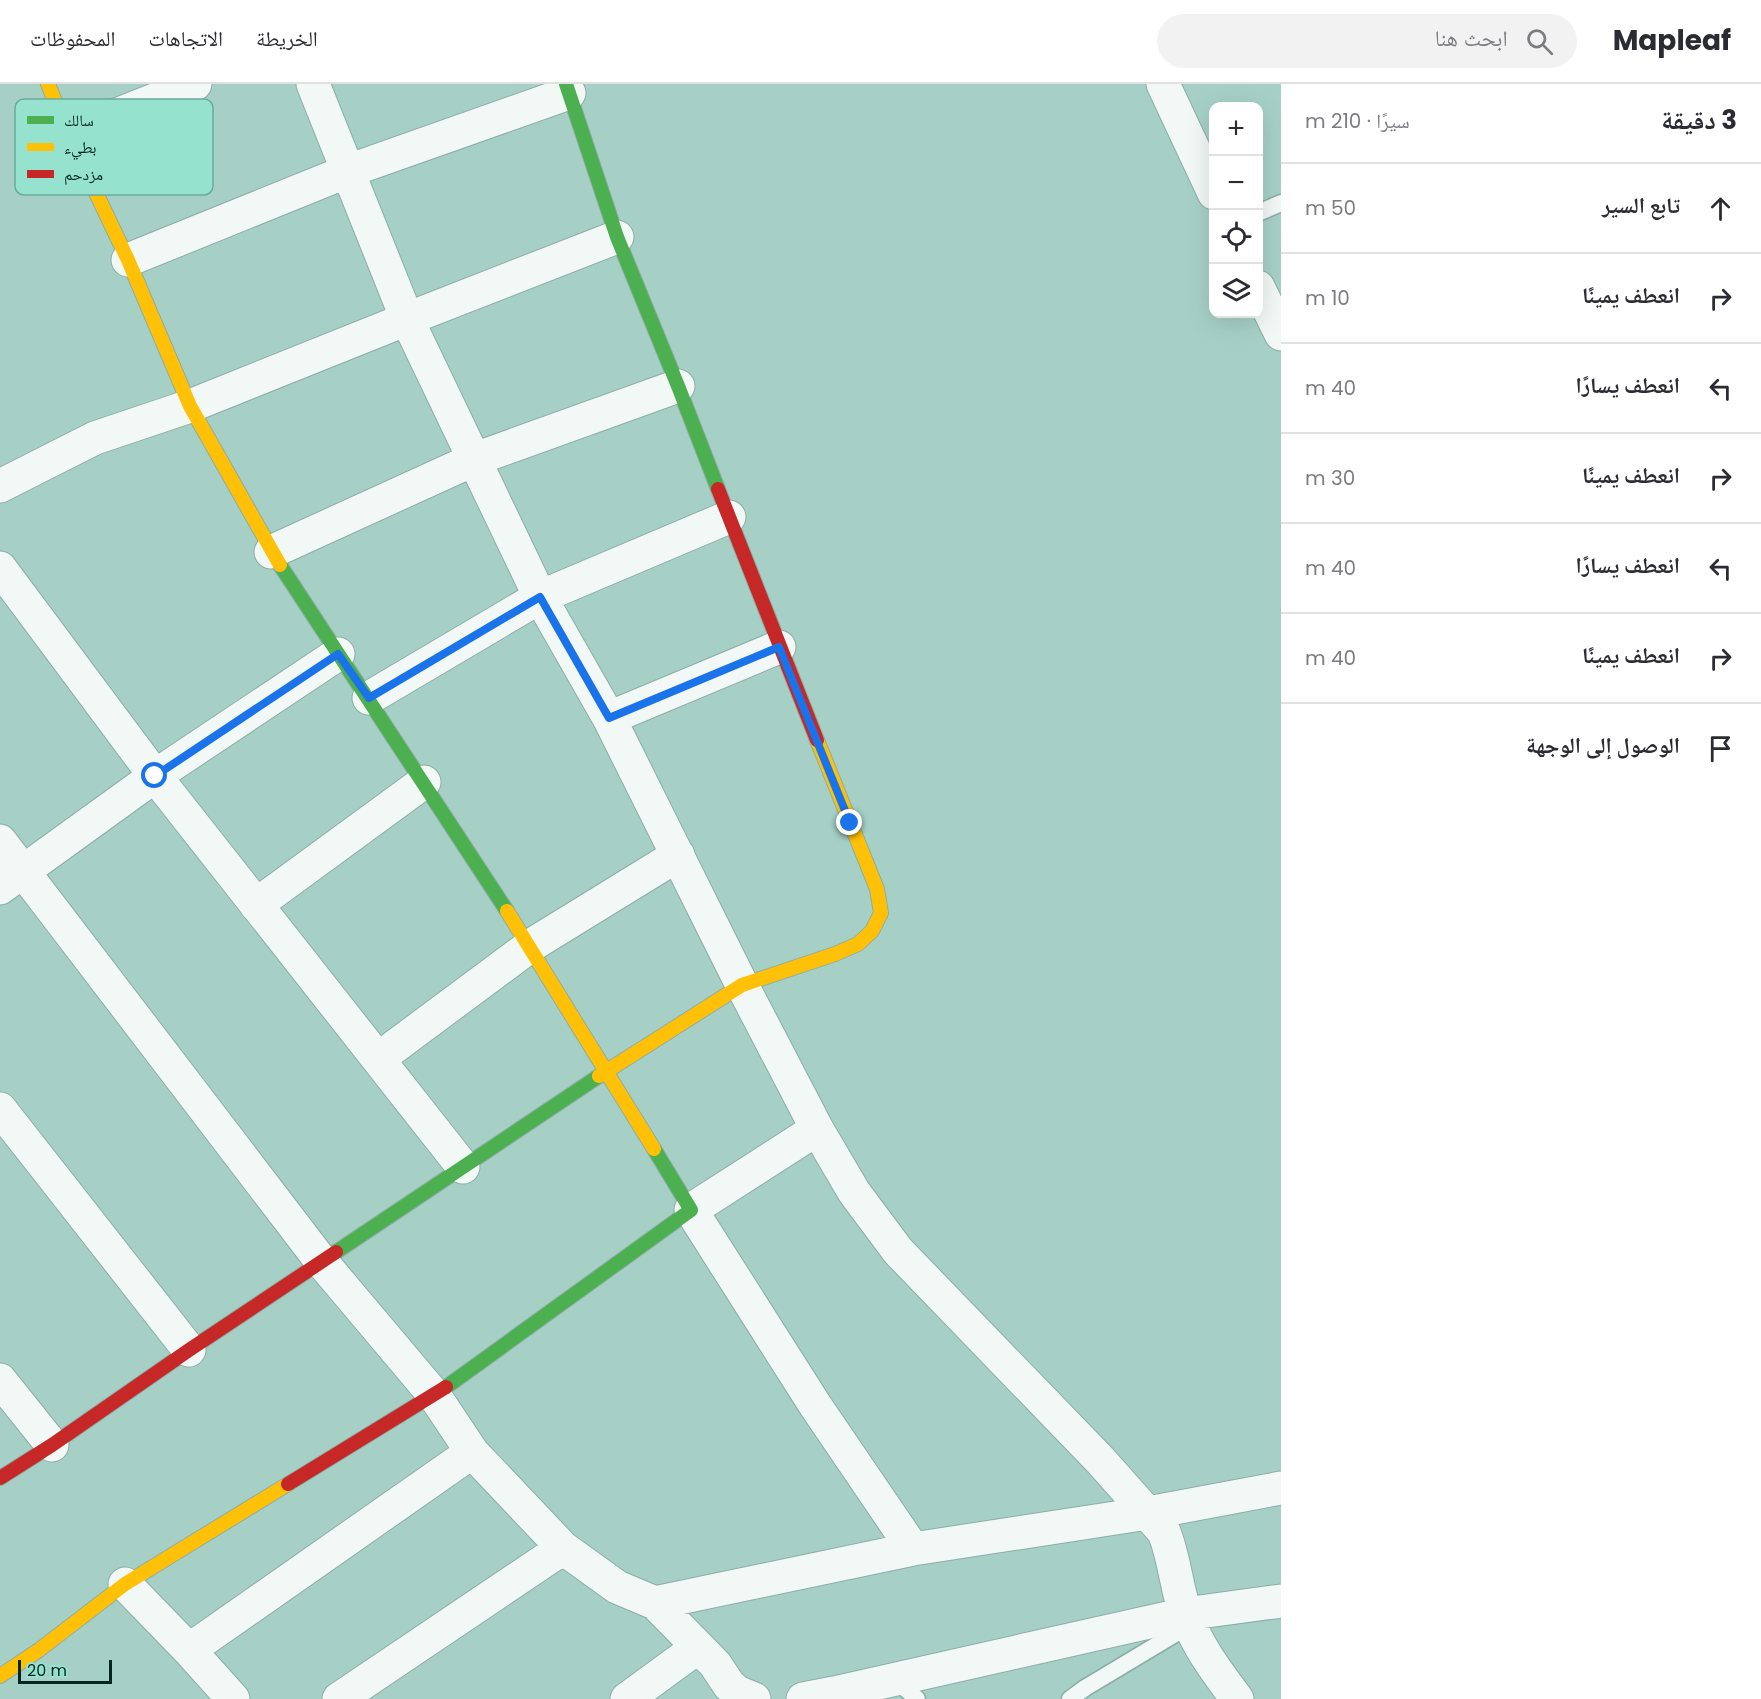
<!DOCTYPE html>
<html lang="ar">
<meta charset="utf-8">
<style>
:root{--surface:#fff;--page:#f2f2f3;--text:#2b2b33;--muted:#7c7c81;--line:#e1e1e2}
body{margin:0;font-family:Poppins,"Noto Naskh Arabic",sans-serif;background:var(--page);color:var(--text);direction:rtl}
.controls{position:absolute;right:18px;top:18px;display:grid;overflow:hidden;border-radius:12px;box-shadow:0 6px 24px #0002}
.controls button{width:54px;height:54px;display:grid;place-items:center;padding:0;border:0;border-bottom:2px solid var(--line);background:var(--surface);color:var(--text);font:30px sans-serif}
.scale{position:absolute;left:18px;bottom:15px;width:94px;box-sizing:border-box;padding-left:6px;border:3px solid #04261f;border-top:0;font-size:16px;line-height:21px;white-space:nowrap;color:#04261f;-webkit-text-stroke:4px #95e2ce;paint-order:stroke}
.stop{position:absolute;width:18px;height:18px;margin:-14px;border:4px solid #1a73e8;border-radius:50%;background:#fff}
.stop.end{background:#1a73e8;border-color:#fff;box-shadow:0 2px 6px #0008}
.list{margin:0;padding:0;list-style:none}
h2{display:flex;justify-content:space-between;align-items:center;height:78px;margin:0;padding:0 24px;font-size:26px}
h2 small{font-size:20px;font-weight:400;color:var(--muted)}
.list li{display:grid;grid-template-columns:39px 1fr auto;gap:18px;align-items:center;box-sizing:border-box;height:90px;padding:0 24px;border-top:2px solid var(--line)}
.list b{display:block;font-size:22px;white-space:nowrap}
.list em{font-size:20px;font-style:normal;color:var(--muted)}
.icon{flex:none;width:33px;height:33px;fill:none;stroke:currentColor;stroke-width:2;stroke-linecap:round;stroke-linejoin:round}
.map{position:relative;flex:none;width:1281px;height:1615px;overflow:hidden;direction:ltr}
header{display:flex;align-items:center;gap:36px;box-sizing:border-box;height:84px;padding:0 30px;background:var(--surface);border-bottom:2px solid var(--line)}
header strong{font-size:28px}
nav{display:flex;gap:33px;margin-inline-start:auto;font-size:21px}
.search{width:420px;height:54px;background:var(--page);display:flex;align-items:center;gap:15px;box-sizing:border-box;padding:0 21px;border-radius:33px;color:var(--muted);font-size:22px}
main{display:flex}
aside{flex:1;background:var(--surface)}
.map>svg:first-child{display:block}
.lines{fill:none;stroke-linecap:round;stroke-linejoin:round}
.lane-casing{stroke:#8cada5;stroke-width:19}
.street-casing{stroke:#8cada5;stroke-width:35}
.fast-casing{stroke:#8cada5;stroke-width:16}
.slow-casing{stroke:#8cada5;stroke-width:16}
.jam-casing{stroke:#8cada5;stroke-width:16}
.lane{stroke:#f2f8f6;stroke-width:16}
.street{stroke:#f2f8f6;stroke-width:33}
.fast{stroke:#4caf50;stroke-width:14}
.slow{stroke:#ffc107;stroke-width:14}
.jam{stroke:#c62828;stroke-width:14}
.route{stroke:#1a73e8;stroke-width:8}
.key{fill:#95e2ce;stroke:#6aaa9a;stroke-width:1.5}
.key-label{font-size:16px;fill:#04261f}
</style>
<header>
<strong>Mapleaf</strong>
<div class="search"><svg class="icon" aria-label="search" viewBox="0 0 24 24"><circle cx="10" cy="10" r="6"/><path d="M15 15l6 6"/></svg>ابحث هنا</div>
<nav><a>الخريطة</a><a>الاتجاهات</a><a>المحفوظات</a></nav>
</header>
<main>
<aside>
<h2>3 دقيقة<small>سيرًا · 210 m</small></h2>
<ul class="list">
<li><svg class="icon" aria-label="ahead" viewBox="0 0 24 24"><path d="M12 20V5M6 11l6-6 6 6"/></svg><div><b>تابع السير</b></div><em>50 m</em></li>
<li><svg class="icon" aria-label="right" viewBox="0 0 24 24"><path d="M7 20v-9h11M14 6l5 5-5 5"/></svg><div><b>انعطف يمينًا</b></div><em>10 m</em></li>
<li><svg class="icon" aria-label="left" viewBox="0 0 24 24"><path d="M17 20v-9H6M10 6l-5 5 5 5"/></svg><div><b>انعطف يسارًا</b></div><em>40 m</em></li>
<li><svg class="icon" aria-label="right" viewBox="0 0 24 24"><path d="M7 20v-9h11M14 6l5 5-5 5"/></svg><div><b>انعطف يمينًا</b></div><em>30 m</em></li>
<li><svg class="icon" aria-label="left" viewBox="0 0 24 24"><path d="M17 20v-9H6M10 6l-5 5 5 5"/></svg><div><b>انعطف يسارًا</b></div><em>40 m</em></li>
<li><svg class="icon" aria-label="right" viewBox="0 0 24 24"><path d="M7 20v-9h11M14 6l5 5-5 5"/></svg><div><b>انعطف يمينًا</b></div><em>40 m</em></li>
<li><svg class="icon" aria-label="arrive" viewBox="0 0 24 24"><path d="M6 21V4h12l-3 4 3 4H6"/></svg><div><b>الوصول إلى الوجهة</b></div></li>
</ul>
</aside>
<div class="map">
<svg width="1281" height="1615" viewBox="0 0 1281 1615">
<rect width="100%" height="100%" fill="#a6d0c6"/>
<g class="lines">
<defs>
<path id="lane" d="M1258,129L1281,119
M896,1596L917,1615
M1070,1615L1085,1604L1190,1541"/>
<path id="street" d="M313,0L407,235L540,513L609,634L742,901L817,1045L854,1108L898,1167L1101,1377L1164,1448C1175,1475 1176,1504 1186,1531C1197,1562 1217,1588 1237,1615
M1163,0L1214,109
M68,50L195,0
M128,176L348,87L569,9
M1258,203L1281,250
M0,402L95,354L190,322L407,235L617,153
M271,468L475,375L678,302
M0,484L155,692L463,1083
M369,614L540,513L729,433
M609,634L779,563
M0,757L321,1177L434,1311L472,1368L563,1464L617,1503L655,1519L715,1580L729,1601L737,1608L754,1615
M0,804L155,692L338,570
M256,821L424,698
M378,975L530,862L678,771
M0,1025L189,1266
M817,1045L691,1126L815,1321L913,1465L1148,1429L1281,1404
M0,1296L52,1361
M125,1500L189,1566L233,1615
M655,1519L913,1465
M189,1566L472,1368
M339,1615L563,1464
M627,1615L698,1563
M803,1615L834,1609L1185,1530L1281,1517"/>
<path id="fast" d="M566,0L617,153L678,302L718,405
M280,481L507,827
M336,1168L599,992
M446,1303L691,1126L654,1065"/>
<path id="slow" d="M48,0L68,50L128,176L190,322L280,481
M507,827L654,1065
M599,992L742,901L835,870L858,860L872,847L881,829L877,805L817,656
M0,1592L39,1566L125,1500L288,1400"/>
<path id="jam" d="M718,405L817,656
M0,1394L52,1361L189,1266L336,1168
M288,1400L446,1303"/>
</defs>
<use href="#lane" class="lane-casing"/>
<use href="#street" class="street-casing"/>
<use href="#fast" class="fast-casing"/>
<use href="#slow" class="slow-casing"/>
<use href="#jam" class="jam-casing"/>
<use href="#lane" class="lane"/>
<use href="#street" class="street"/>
<use href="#fast" class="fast"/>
<use href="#slow" class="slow"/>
<use href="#jam" class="jam"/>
</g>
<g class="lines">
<path class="route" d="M155,692L338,570L369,614L540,513L609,634L779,563L850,739"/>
</g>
<rect x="15" y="15" width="198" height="96" rx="9" class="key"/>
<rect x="27" y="32" width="27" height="8" fill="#4caf50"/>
<rect x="27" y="59" width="27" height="8" fill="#ffc107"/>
<rect x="27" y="86" width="27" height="8" fill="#c62828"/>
<g class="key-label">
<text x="64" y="42">سالك</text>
<text x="64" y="69">بطيء</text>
<text x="64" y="96">مزدحم</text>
</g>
</svg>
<div class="controls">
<button>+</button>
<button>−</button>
<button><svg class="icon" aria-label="locate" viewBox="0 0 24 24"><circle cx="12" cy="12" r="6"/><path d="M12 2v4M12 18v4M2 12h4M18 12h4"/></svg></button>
<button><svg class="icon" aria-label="layers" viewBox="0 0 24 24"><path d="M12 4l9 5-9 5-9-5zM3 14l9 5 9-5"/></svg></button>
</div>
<div class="scale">20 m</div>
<div class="stop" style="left:155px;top:692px"></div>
<div class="stop end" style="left:850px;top:739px"></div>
</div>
</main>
